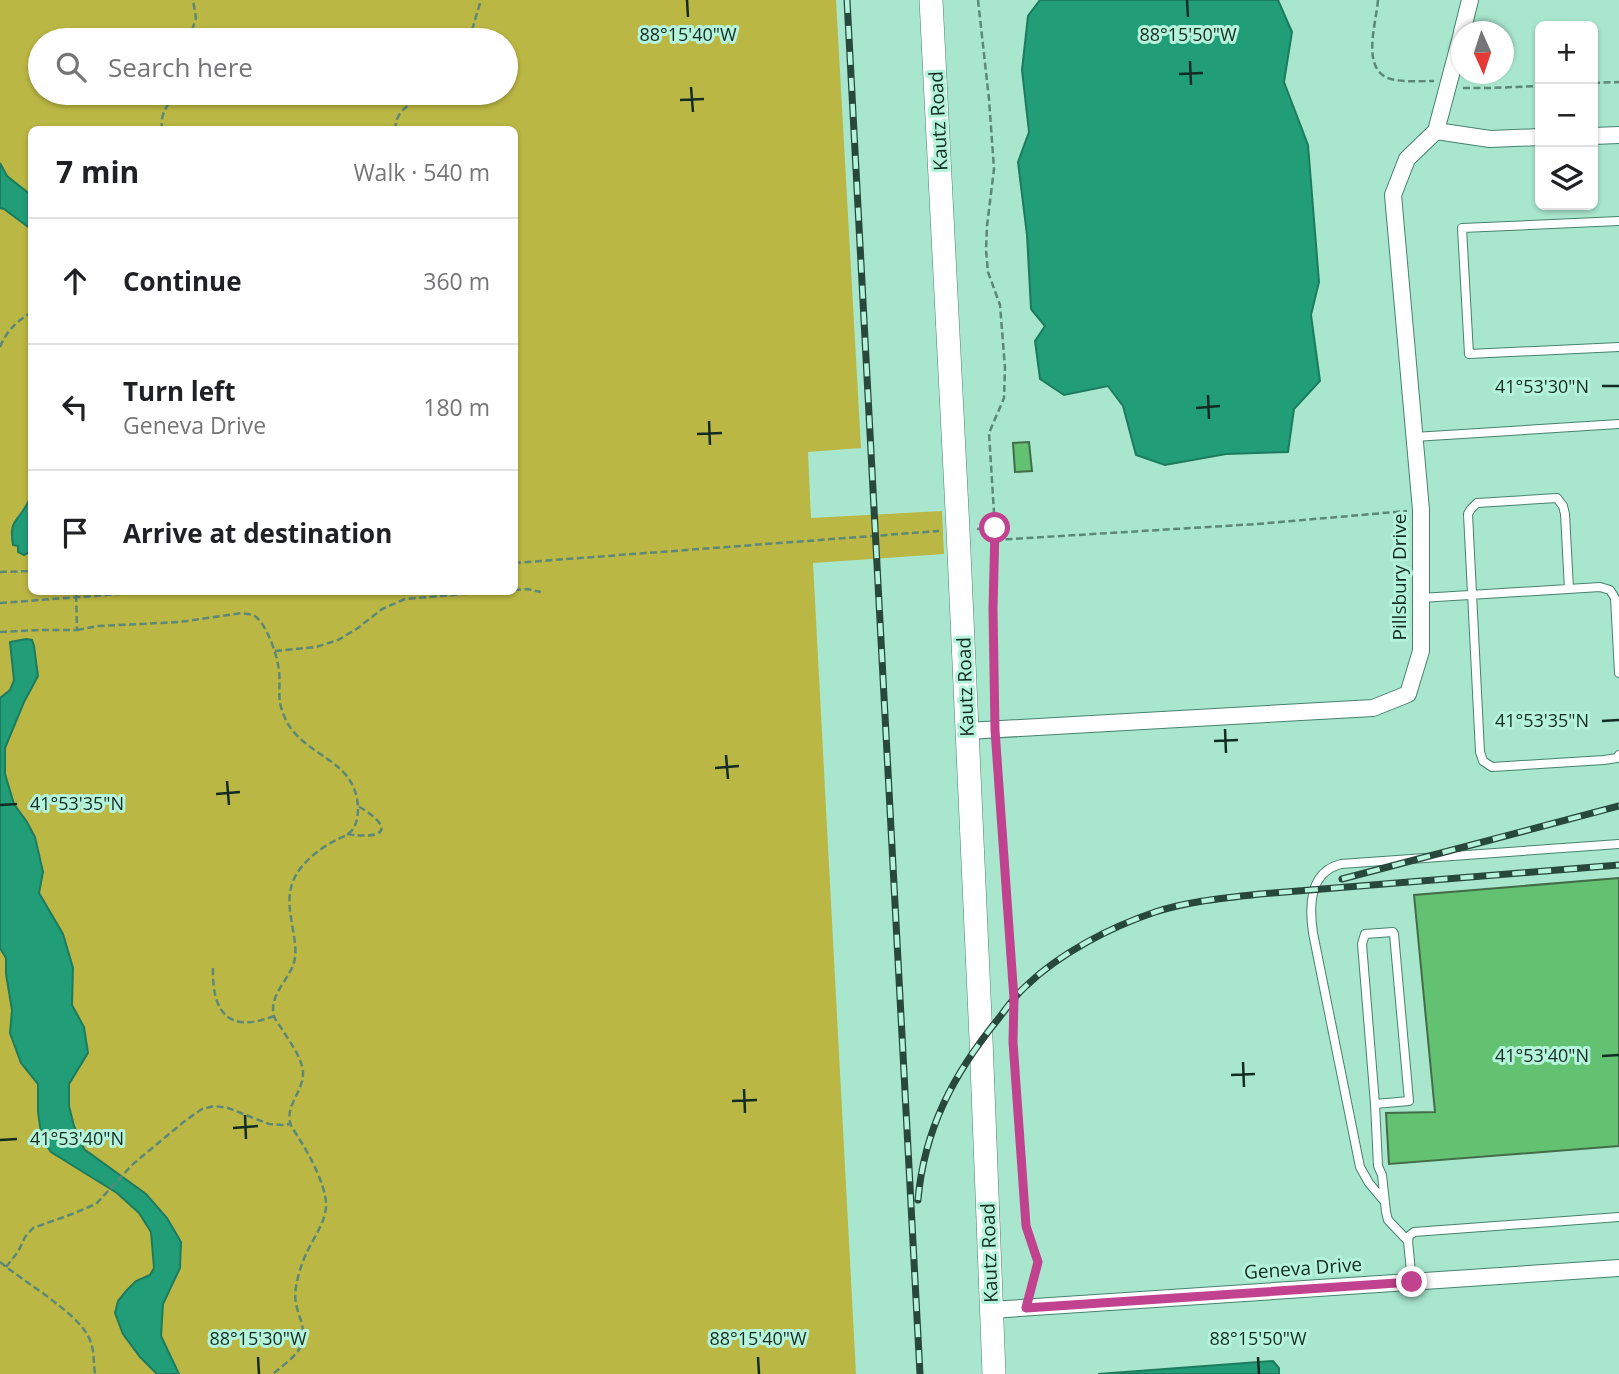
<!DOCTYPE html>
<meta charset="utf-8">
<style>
:root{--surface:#fff;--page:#f6f6f6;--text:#202124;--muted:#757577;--line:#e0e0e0}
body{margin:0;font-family:"Open Sans",sans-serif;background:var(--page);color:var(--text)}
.controls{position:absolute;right:21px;top:21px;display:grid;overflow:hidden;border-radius:10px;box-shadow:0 2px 5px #0004}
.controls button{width:63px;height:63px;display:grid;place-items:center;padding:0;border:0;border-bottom:2px solid var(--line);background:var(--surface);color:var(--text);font:35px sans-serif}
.compass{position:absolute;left:1451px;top:21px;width:63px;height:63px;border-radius:50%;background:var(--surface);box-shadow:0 2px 5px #0004;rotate:177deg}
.stop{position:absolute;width:21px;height:21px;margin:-16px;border:5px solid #c1428e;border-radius:50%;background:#fff}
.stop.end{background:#c1428e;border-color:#fff;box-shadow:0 2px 7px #0008}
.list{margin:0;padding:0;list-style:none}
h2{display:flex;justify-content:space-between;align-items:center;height:91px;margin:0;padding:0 28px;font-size:30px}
h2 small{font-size:23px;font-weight:400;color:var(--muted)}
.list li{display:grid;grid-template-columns:46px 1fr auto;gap:21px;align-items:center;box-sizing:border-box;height:126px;padding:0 28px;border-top:2px solid var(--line)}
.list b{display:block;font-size:26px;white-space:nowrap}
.list p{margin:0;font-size:23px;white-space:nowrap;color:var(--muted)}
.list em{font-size:23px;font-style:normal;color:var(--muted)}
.icon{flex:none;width:38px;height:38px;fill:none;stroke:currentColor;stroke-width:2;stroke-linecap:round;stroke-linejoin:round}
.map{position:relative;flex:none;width:1619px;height:1374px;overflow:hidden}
.search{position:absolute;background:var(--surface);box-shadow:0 2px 5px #0004;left:28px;top:28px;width:490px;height:77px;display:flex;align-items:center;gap:18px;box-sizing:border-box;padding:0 24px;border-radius:38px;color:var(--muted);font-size:26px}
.panel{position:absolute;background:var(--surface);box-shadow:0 2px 5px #0004;left:28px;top:126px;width:490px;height:469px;border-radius:10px}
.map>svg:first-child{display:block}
.green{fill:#bbb744;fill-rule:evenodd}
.water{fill:#219d78;stroke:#1d7b5e;stroke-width:2}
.building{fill:#62c271;stroke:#446c49;stroke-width:2}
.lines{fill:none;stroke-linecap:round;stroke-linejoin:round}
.lane-casing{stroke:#46826c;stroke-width:10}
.street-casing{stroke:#46826c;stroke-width:18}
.secondary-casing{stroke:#46826c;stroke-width:24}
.path{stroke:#5c8877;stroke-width:2.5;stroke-dasharray:7 3.5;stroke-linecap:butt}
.lane{stroke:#fff;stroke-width:8}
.street{stroke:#fff;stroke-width:16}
.secondary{stroke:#fff;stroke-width:23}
.rail-casing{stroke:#29483c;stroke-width:7}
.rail{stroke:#b5f4da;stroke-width:4.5;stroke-dasharray:13;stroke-linecap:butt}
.route{stroke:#c1428e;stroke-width:9}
.ticks{fill:none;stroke:#132c23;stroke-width:2.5}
.labels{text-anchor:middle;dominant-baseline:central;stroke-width:6;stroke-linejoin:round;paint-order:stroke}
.street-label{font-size:19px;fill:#132c23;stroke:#b5f4da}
.ticks-label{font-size:18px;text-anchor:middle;fill:#132c23;stroke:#b5f4da;stroke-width:6;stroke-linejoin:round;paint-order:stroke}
</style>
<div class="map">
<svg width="1619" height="1374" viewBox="0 0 1619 1374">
<rect width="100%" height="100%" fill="#a8e7cd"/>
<path class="green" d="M0,0H836L861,448L808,452L811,518L942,511L944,554L813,563L856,1374H0ZM40,40H506V93H40ZM32,130H514V592H32Z"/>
<path class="water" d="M1040,0H1278L1292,32L1284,82L1308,145L1319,282L1311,315L1320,381L1294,409L1288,452L1226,454L1165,465L1136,455L1123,406L1108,386L1064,395L1040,379L1035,341L1045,326L1031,309L1027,235L1018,162L1029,132L1022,70L1028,16Z
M0,163L7,176L31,195V229L4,209L0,208Z
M31,488V547L29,552L24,555L18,552V546L13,545C9,521 16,523 26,506C30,501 30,494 31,488Z
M26,639L32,640L34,646L38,676L24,702L5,748V774L14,804L27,822L35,837L43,872L39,893L63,934L73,968L72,1005L84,1027L88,1053L69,1084V1106L74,1126L84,1149L146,1194L167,1218L181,1242L180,1268L163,1304L161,1336L179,1374H157L140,1357L123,1334L115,1313L118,1301L127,1290L136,1281L150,1275L154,1268L151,1232L139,1213L117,1193L51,1152L42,1140L38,1112V1084L21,1063L10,1033L12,1010L6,974V958L0,948V698L10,690L14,680L10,642Z
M1273,1361L1279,1368V1374H1098Z"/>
<path class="building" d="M1029,442L1032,471L1015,472L1013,443Z
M1619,878V1146L1389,1164L1386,1113L1435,1112L1414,895Z"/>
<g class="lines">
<defs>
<path id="lane" d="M1619,221L1462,228L1469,354L1619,347
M1414,437L1619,424
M1569,589L1565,514L1563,506L1557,498L1477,503L1471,509L1468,514L1480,752L1483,761L1492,767L1604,760L1617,758L1619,755
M1421,598L1600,587L1610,590L1615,598L1619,673
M1375,1104L1362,944L1365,934L1393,932L1394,934L1409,1101L1375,1104L1378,1166L1382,1175L1386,1212L1388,1220L1408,1241
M1385,1202L1369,1183L1360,1167L1313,933C1309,906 1309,872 1341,864L1619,844
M1412,1282L1408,1241L1409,1236L1414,1232L1619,1217"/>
<path id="street" d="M1462,32L1470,0
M1436,131L1490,139L1540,137
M1593,136L1619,135
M967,731L1373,708L1408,694L1421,651V510L1393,195L1407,159L1436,131L1462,33
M991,1310L1619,1268"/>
<path id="secondary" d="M931,0L958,530L981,1039L994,1374"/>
</defs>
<use href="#lane" class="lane-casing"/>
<use href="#street" class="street-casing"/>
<use href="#secondary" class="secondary-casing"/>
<path class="path" d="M978,0L989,99L994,169L987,226L986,250L988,272L1000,305L1005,368L1004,398L989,433L995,528L993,609L995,714
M1378,0C1376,26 1359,74 1395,80C1408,82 1421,81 1434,81
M189,40L196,18L193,0
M469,40L481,0
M1593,83L1619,82
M1463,88H1490L1540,86
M162,130C160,110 168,109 173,93
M396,130C393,110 415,101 429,93
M0,347C7,330 16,322 32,312
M977,529L995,528
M995,540L1257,524L1407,511
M514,563L939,531
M0,572L32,571
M514,590L527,589L541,592
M0,603L146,592
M77,630L98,626L180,622L242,613C246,614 249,614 253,615C266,621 278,657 279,671C281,689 276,699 285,718C303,758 356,757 358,808C358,815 357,823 353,829C349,835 342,837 336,840C320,848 301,863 294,879C282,904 298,934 295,958C292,978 268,994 274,1016C275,1020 280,1026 282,1029C290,1043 301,1055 303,1072C304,1091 286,1104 290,1122C291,1128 297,1134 300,1140C310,1156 325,1184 326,1203C327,1220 314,1237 307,1252C302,1262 298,1275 296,1287C291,1311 311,1327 300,1348C294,1358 282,1366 273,1374
M0,632L40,630H77L76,592
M275,651L316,647L338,640L358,628L382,609L405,599L489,592
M996,746L1014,999L1013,1042L1026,1225L1038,1262L1031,1291
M347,834C386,840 395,828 358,806
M213,968C212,1012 228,1034 274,1016
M0,1262C24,1282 75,1311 88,1336C95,1348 93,1361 95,1374
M6,1267L18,1252L25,1237L33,1228L72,1214L96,1204L133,1164L186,1120L202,1109L214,1106L228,1108L269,1124L282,1125L290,1124"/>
<use href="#lane" class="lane"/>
<use href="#street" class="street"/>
<use href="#secondary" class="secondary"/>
<defs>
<path id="rail" d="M847,0L920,1374
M1342,879L1619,806
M918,1200C924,1129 954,1073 999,1018C1007,1007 1016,995 1026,986C1060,953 1111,927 1155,912C1189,901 1224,898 1260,894L1619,865"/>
</defs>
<use href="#rail" class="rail-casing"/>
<use href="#rail" class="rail"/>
</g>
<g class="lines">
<path class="route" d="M995,528L993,609L995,730L1014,999L1013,1042L1026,1226L1038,1262L1026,1308L1412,1282"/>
</g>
<path class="ticks" d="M687,0L688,17M1187,0L1188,17M1190,61L1191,85M1179,74L1203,73M691,87L693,112M680,100L704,99M1602,386H1619M1208,395L1209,419M1196,408L1220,406M709,421L710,445M697,434L722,433M1602,721L1619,720M1225,729L1226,753M1214,741L1238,740M726,755L728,779M715,768L739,766M227,781L229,805M216,794L240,792M0,805L17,804M1602,1056L1619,1055M1243,1062L1244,1087M1231,1075L1255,1074M744,1089L745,1113M732,1101L757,1100M245,1115L246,1139M233,1128L258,1126M0,1140L17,1139M258,1357L259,1374M758,1357L759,1374M1258,1357L1259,1374"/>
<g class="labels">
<g class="street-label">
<text transform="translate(938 121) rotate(-93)">Kautz Road</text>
<text transform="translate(1399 577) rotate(-90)">Pillsbury Drive</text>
<text transform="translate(965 687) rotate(-92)">Kautz Road</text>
<text transform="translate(989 1253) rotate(-92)">Kautz Road</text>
<text transform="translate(1303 1268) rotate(-4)">Geneva Drive</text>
</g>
</g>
<g class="ticks-label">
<text x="688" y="41">88°15'40"W</text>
<text x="1188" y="41">88°15'50"W</text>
<text x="1542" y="393">41°53'30"N</text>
<text x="1542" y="727">41°53'35"N</text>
<text x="77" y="810">41°53'35"N</text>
<text x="1542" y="1062">41°53'40"N</text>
<text x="77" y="1145">41°53'40"N</text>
<text x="258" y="1345">88°15'30"W</text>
<text x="758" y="1345">88°15'40"W</text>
<text x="1258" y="1345">88°15'50"W</text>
</g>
</svg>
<div class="controls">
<button>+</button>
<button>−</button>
<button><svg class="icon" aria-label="layers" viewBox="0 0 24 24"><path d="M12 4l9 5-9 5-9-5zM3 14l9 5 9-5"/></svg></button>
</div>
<svg class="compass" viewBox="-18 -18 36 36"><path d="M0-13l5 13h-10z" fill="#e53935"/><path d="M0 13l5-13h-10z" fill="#757577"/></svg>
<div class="stop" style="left:995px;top:528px"></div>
<div class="stop end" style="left:1412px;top:1282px"></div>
<div class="search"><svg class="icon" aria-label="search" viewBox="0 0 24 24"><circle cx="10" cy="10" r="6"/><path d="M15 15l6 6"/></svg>Search here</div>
<section class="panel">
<h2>7 min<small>Walk · 540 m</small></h2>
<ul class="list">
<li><svg class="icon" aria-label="ahead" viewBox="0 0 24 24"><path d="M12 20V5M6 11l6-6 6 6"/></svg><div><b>Continue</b></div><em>360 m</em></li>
<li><svg class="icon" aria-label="left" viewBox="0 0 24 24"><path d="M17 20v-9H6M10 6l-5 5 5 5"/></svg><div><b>Turn left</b><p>Geneva Drive</p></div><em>180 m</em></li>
<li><svg class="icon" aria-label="arrive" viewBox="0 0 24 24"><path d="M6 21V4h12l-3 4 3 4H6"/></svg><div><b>Arrive at destination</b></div></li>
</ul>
</section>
</div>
